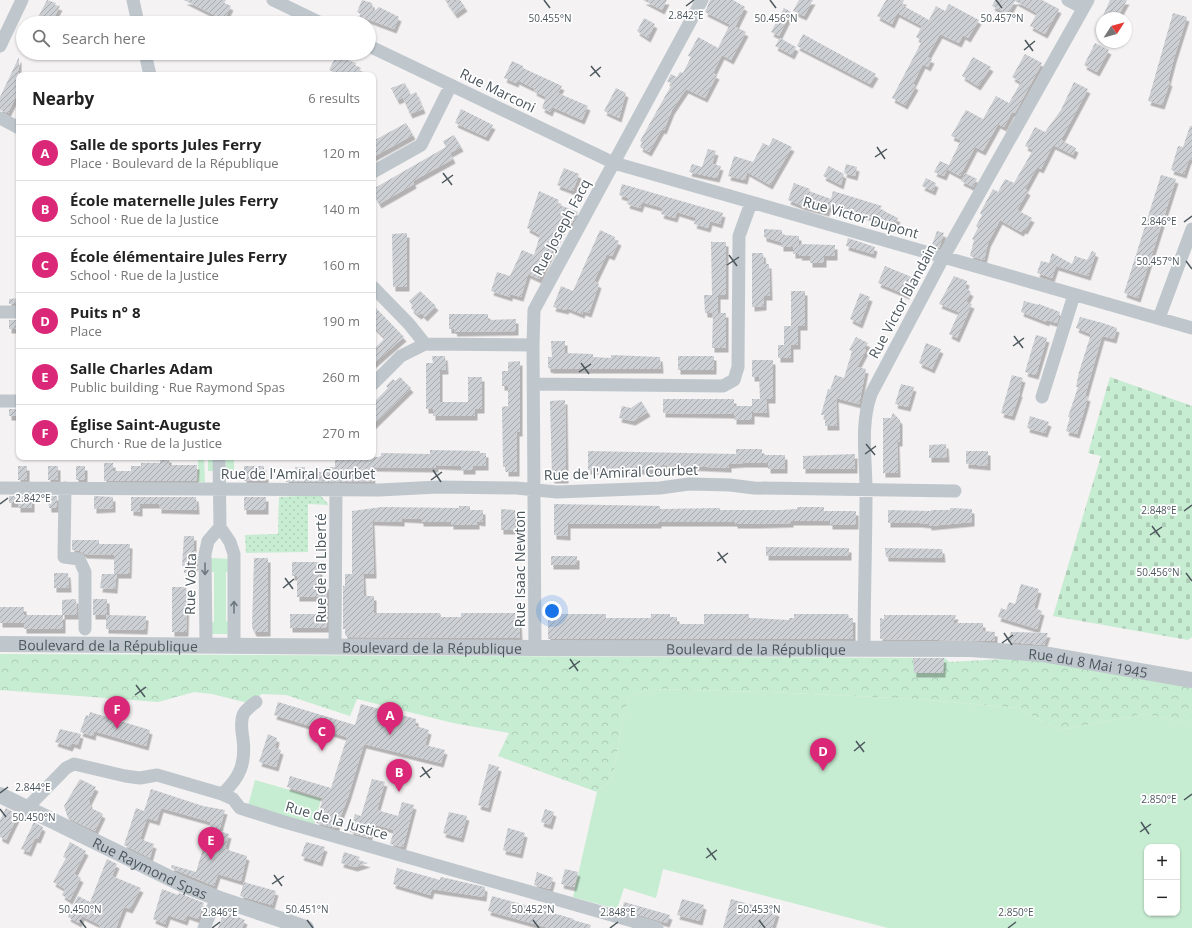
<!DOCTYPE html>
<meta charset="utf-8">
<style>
:root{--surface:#fff;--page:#f6f6f6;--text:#222;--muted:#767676;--line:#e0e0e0;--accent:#db2777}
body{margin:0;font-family:"Open Sans",sans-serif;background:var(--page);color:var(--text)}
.controls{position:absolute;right:12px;bottom:12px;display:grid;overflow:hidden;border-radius:8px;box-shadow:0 1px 3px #0004}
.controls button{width:36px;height:36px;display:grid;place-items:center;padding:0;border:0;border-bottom:1px solid var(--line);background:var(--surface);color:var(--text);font:20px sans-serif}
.compass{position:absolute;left:1096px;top:12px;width:36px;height:36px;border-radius:50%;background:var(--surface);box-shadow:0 1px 3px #0004;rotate:54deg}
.you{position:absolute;left:552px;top:611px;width:14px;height:14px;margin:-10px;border:3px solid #fff;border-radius:50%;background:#1a73e8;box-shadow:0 0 0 6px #1a73e833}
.badge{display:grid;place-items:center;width:26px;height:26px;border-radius:50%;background:var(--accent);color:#fff;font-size:13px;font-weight:700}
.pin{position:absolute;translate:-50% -33px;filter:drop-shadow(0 1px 2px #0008)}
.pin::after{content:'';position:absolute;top:21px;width:14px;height:12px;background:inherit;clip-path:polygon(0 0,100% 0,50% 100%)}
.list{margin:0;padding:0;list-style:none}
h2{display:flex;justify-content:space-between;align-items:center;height:52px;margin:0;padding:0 16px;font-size:17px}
h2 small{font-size:13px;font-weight:400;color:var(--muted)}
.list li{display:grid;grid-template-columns:26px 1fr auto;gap:12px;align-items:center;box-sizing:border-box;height:56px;padding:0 16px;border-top:1px solid var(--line)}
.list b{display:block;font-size:15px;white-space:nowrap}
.list p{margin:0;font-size:13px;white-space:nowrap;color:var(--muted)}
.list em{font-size:13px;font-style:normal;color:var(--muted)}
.icon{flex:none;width:22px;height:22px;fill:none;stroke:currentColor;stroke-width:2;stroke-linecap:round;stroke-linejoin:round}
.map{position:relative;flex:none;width:1192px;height:928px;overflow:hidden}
.search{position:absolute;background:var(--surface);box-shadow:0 1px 3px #0004;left:16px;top:16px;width:360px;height:44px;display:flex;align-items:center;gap:10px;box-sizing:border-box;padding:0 14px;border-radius:22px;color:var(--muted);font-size:15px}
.panel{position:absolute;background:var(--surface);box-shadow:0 1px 3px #0004;left:16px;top:72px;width:360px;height:388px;border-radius:8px}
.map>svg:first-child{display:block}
.grass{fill:#c6ecd1;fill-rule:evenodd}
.forest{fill:url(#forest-crowns)}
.cemetery{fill:url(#cemetery-stones)}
.park{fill:url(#park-dots)}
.building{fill:url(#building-hatch);filter:url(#shadow)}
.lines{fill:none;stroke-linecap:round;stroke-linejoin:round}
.minor{stroke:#bfc7cd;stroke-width:13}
.tertiary{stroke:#bfc7cd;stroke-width:16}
.oneway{stroke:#6e797f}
.ticks{fill:none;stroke:#4c575d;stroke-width:1.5}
.labels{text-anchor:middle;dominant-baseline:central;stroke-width:3.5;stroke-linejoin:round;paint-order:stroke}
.street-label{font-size:14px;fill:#4c575d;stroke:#fff}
.ticks-label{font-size:10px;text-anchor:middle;fill:#4c575d;stroke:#fff;stroke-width:3.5;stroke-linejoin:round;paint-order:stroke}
</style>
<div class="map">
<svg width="1192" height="928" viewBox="0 0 1192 928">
<defs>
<pattern id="forest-crowns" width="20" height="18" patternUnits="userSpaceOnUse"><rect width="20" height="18" fill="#c6ecd1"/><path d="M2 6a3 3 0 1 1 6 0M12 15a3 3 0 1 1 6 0" fill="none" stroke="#acccb6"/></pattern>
<pattern id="cemetery-stones" width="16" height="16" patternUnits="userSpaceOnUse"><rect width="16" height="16" fill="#c6ecd1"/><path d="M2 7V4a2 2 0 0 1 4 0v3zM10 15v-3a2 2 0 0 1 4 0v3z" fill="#acccb6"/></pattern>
<pattern id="park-dots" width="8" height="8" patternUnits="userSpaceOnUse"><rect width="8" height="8" fill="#c6ecd1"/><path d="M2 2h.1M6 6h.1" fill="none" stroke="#acccb6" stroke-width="1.8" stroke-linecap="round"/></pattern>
<pattern id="building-hatch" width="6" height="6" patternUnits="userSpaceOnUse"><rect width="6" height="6" fill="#cccfd3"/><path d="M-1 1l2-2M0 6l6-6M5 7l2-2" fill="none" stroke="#a8abae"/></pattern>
<filter id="shadow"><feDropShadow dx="2.5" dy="4.5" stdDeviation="0" flood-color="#0004"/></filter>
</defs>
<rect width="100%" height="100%" fill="#f4f2f2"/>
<path class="grass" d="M198,457H204L205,482H198Z
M208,457H216V471H208Z
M226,457H234V470H226Z
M211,558L230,559V572H226V621L230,622L229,634H212L211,622H214V572H211Z
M649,689L769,692L916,699L1018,708L1059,730L1145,714L1192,724V928H888L663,869L656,898L624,888L617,909L573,897L597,792L612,780L623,718L629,698ZM1147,847H1177V913H1147Z
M255,780L321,799L314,826L248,806Z"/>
<path class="forest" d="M0,654L945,658L949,662L1004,659L1054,662L1192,686V724L1145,714L1059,730L1018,708L916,699L769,692L649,689L629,698L623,718L612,780L597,792L498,756L509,733L453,723L357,699L350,716L286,695L262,694L248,703L212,694L194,692L158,702L0,690Z"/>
<path class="cemetery" d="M1110,377L1192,406V637L1188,640L1053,616L1101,456L1088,453Z"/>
<path class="park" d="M320,495L329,505L308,504V552L246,553L245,535L278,534L279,497Z"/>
<path class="building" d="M47,0L56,3L55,5L60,6L51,23H35Z
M184,0H226L224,3L231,6L224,20Z
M362,0L372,3L373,12L379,7L399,17L394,29L362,17L363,15L357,12Z
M445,0H460L465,7L455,14Z
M643,0H667L662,10Z
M710,0H733L745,7L735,27L705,12Z
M799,0H813L804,16L793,11Z
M886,0H904L902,5L929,20L936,6L945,11L949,4L979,20L968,38L963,35L959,43L940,34L927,57L932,59L928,67L923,64L913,84L916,86L905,105L892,98L922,41L916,37L922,26L897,13L892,24L877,16Z
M995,0H1042L1059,9L1045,34L1030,26L1037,13L1015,1L1008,14L992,6Z
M1110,0H1127L1117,18H1102Z
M784,8L791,12L779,36L771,32Z
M1173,13L1187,17L1174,58L1168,81L1170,82L1162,105L1148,101Z
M644,18L655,24L648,38L637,31Z
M730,24L746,32L731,60L722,55L713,73L717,75L705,98L686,89L672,110L664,130L662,129L649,152L640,147L642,142L640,141L672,84L667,81L671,74L677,77L680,72L683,73L691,57L688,56L698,37L718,48Z
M803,34L876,74L870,84L797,46Z
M780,38L796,47L792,55L775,46Z
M1095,43L1109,50L1097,72L1084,65Z
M1025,54L1042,63L1015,113L1012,112L1004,127L998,124L983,151L975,147L960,176L947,169L944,176L934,172L940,161L949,165L961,140L951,136L966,110L983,119L996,96L1009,103L1021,82L1012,77Z
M336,56L356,63L355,65L361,68L358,75H341L329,70Z
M19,57V90L8,113L0,110V97Z
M973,57L991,67L978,86L962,76Z
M512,61L523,66V68L562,86L558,93L588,106L582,120L552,107L550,112L542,108L546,97L534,91L535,89L517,80L516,83L504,78Z
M1074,82L1088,89L1061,140L1076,148L1073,155L1053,145L1041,169L1037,167L1025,189L1028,191L1017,210L1032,218L1025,230L1023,229L1021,232L1000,220L988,243L984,260L970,256L974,240L972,239L978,228L976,226L982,215L980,213L993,189L998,192L1005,179L1014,183L1033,150L1025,146L1035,127L1045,132L1061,110Z
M405,83L410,95L416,92L423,109L410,114L403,98L407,96L397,100L391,88Z
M616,88L626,93L619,118L604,111Z
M461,109L493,125L486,137L455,123Z
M406,123L413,135L373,157V141Z
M1190,126H1192V160L1189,159L1184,174L1171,170L1178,146L1183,147Z
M454,135L461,147L450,153L453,159L413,181L414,184L379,204L373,193V189L446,147L443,141Z
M773,138L792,147L770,185L747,172L745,180L728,176L734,156L753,162L763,143L769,146Z
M708,149L716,151L712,164L721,166L717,178L689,172L692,164L702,167Z
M846,164L857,167L855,176L844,173Z
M829,166L844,174L841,185L823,176Z
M564,168L579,174L573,191L557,185Z
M965,173L977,179L973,187L961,181Z
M1161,175L1176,179L1138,298L1124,293Z
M926,178L936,183L933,191L922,186Z
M794,183L810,189L809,191L831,199L833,191L882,206L880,209L898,218L892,229L867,216L836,206L835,209L828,207L827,212L803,206L788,200Z
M622,184L723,213L720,224L710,221L708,228L694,224L696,218L677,212L675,218L661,214L663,208L642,202L640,208L627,204L629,198L619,195Z
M539,191L559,200L557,204L578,212L572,223L566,221L539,279L528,274L521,297L510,294V297L491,291L497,272L510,276L522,250L534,255L540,235L527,228Z
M764,229L782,230V235L799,236V244L835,245V256H824V263H810V256H799L800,254H793V247H781V242L764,237Z
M600,230L615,237L614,239L619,241L612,256L607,254L594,281L599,284L589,313L583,311L582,314L567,308L566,310L553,307L561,286L573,291Z
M937,231L944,233L939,248L932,245Z
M407,233V287H393L392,234Z
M848,238L875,247L873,254L846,246Z
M711,242H726V295H718V313H726V348H712L713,313H705L704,295H714H712Z
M1092,251L1096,253L1088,276L1056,266L1052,278L1037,273L1041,261L1049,263L1052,253L1072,264L1075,256L1087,260Z
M752,253H763L764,264H769L770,296H764V306L752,307Z
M885,266L914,278L907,295L878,283Z
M954,276L967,281L965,288L971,292L966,302L972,304L957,338L949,334L959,312L939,304Z
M420,291L436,306L425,317L421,313L419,315L415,312L411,308L413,306L409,301Z
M791,291H805V326H793H798V345H787H791V358H778V345H784V326H791Z
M860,293L870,297L860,324L850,319Z
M19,298V304H9V299Z
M1024,301L1039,305V304L1060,312L1057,323L1047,320V322L1021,312Z
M373,305L404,337L373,364V350L385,338L373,326Z
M449,314H488V320L516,319V331L455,332L454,329H449Z
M1080,317L1103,323L1117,328L1114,339L1102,336L1085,396L1088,397L1085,408L1077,434L1066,431L1070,417H1068L1078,387H1076L1079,372L1091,334L1076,328Z
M9,320H19V329H9Z
M1036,335L1047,338L1036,375L1025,372Z
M856,337L868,343L864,349L866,350L857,367L866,369L859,404L836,398L837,426H825V415H821L828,389L830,390L835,375L844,378L852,351L849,350Z
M551,341H565V353L593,354V357L611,358V355L660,357L661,369H552L548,368V357H552Z
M926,343L941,349L932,369L919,363Z
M432,356H445L446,370H440V402H468V377H482V409H475V416H433V409H426V363H433Z
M678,356H714V370H678Z
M752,360H773V399H760L759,377H752Z
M520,361V432H517V472H506V467H503L502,407L508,406V386H502V371H508V362Z
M1012,375L1023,378L1019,392L1020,393L1012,416L1001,413Z
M400,377L411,388L373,425V403L388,388L386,386L393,379L395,381Z
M901,384L914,387L908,407L895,404Z
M663,399H734V414L663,413Z
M752,399H766L767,413L752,412V420H734V406H752Z
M565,400L566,479H552L550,401Z
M641,401L648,412L633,421L619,418L622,406L631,408Z
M9,409H19V416H9Z
M893,413L900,420V442H897L898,473H883V418H891Z
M1030,416L1049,422L1045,433L1027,428Z
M946,444L947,458H929V445Z
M736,449H762V455H785V469H768V463H744L729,464V468L663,465V470H588V451L736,454Z
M430,450L480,451V453H486V466H473V470H461V466L436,465V468L372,467L373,482H286V472H295V467H305V472H326V467H335V457H378L381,456V453L430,454Z
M966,451H988V466L966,464Z
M855,454V469H803V456Z
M160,458H169V465H197L196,481H104V463H113V471H131V466H141V463H160Z
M18,466H27V480H18Z
M48,466H58V480H48Z
M76,466H85V480H76Z
M244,466H264V475H266V481H244Z
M9,496H32V508H18V503H9Z
M48,496H57V508H49Z
M94,496L113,497V508L94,509Z
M131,497H196L197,510L159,509V504H140V512L131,511Z
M244,497H266V510H244Z
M554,504L660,506V509L720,508V510H781L797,509V507H824V511H856V525H830V521H791V523L758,524H735V522H659V524H568V536L554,535Z
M459,506H470V510H483V522L477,521V525H451V522H421V519L402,518V522L372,521L374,574H363L364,596H374V613H440L441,617H461V613H515V617H519L520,638L348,637L345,635V629H343V586H345V574H352V511L382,507L459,508Z
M950,508L972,509V522L929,526V524L920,523H888V510L931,511V510H950Z
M501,509L515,510V530H501Z
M184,536H194V551L196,552V566H194V573H184V566H182Z
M72,540H99V544H130L129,574H114V555L85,554L80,551L72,550Z
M766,547L849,548V556H766Z
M885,548L942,549L943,558L886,557Z
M551,556H577V565H551Z
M254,558H268V632H254L252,627Z
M292,562H320V585H327V628H290V614H319L318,597H297V576H292Z
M54,573H68L69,588H54Z
M102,574H116L115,589L100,588Z
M1021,584L1039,589L1034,608L1042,611L1037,629L998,617L1001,608L1006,610L1009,602L1015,604Z
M172,587H186L187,592L186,632H172Z
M76,599L77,615H62V600Z
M93,599H107V615H93Z
M0,607H24V615H63V629H24V623H0Z
M552,614H606V618H651V614H670V617H677V624H704V614H749V618H753L789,620V618H794V614H848L849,618H853V639H548V618H552Z
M106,615L146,616L145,630L106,629Z
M884,615H956L953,623H983V631L995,632V641L880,639V618L884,619Z
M1011,632L1048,633L1044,645L1008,642Z
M913,658H944L943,673H914Z
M278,702L355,725L361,704L416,719V726L429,730L425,745L445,750L441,763L364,744L348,797L336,828L316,823L323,798L287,787L290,776L331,788L347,737L274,715Z
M90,712L150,730L146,746L94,731L93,736L80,732L86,715L89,716Z
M60,729L81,734L78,745L72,743L70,747L55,742Z
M268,734L277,738L275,748L281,750L276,767L259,762Z
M489,764L499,767L488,808L478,805Z
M80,779L96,787L89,801L91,808L103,814L95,831L68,818L64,806Z
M372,779L385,782L377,810L398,816L402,802L414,805L403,847L390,844L394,830L373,824L369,838L350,832L355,814L361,816Z
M151,789L203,806L225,810L219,831L229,834L225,849L247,856L241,881L218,874L214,886L171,868L172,865L196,872L211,822L161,808L157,821L147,818L140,839L154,844L150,858L124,845L136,808L144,811Z
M6,808L18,815L6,840L0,837V820Z
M545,809L554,812L550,825L541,822Z
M449,812L467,816L461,838L443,833Z
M34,822L43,827L38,839L35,838L29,852L21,849Z
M508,828L525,833L520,854L503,850Z
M70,842L86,851L74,874L81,878L70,900L62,895L65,889L53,882L66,858L63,857Z
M306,842L325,847L320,862L301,856Z
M344,852L360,857L358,860L368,863L355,867L341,863Z
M107,859L117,864L112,876L141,888L130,909L124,907L116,928H99L100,925L82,916L79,923L68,917L78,896L90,902Z
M397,868L440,880L441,877L485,887L484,897L432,889L430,895L393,884Z
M565,869L578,872L574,887L561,884Z
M537,872L553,878L550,889L534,885Z
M244,882L276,891L272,905L240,896Z
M162,889L178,895L179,893L204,903L198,919L187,915L185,921L168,915L165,924L153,919Z
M492,896L574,919L573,920L591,925L590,928H549L488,911Z
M682,899L704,905L700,921L677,915Z
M731,899L777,912L772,928H723Z
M624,902L670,915L667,923L622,910Z
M224,911L245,920L242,928H218Z"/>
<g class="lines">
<path class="minor" d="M133,0L138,23
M273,0L321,23
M1068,0L1083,8
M0,46L22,0
M369,46L614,163L1192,328
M145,53L150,75
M0,118L19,128
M373,172L421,145L451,85
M373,287L409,324L425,344
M0,312H19
M1159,318L1192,229
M373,384L401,356L425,344L533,345
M533,384L723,386L734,380L738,367L739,236L751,203
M1042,397L1074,295
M0,401H19
M219,457L220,527
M0,488L379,490L439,487L516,488L557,492L660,488L689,484L730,485L754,488L955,491
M65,488L64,557L79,559L85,572V629
M206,645L205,554L208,541L220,527L230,542L234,554V646
M335,646L336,489
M535,648L533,345L534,310L702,0
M864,649C864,596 866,544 866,491C866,458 860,425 871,394L943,258L1088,0
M222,794C240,778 246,763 243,739C242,731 240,723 243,715C245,710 252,705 256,702
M27,808L66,768L74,764L125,776L140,778L157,775L222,794L233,799L240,808L281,821L657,928
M204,928L217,898"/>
<g class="tertiary">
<path id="s1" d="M0,644L535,648L970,649L1043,654L1192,680"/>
<path id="s2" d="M0,795L184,885L217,898L306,928"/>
</g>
</g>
<defs><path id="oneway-shaft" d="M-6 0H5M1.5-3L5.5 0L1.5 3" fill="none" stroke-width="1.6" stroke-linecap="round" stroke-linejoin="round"/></defs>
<g class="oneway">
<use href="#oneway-shaft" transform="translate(205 569) rotate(90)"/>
<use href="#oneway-shaft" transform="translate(234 607) rotate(-90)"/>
</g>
<path class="ticks" d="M544,0L550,8M770,0L776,8M996,0L1002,8M686,6L694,0M1025,40L1033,51M1024,50L1035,41M591,66L600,77M590,76L601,67M877,147L885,159M875,157L887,149M443,173L452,185M442,183L453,175M1184,222L1192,216M729,255L737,266M1186,261L1192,269M727,265L739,257M1014,336L1023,348M1013,346L1024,338M581,363L589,374M579,372L591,364M866,444L875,455M865,454L876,446M433,470L441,482M431,480L442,472M0,504L8,498M1184,511L1192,505M1152,526L1160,537M1150,535L1162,527M718,552L726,563M717,561L728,553M1186,573L1192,581M285,578L293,589M283,588L294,579M1004,633L1012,645M1002,643L1013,635M570,659L578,671M569,669L580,661M136,685L145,697M135,695L146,687M856,741L864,752M854,751L865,742M422,767L430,778M420,777L432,768M0,793L8,787M1184,800L1192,794M0,809L6,817M1141,822L1149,834M1140,832L1151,824M707,848L716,860M706,858L717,850M274,875L282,886M272,884L284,876M80,920L86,928M307,920L313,928M533,920L539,928M759,920L765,928M212,928L220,922M610,928L618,922M1008,928L1016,922"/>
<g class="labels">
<g class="street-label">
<text transform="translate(498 90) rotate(26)">Rue Marconi</text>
<text transform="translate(861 217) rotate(16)">Rue Victor Dupont</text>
<text transform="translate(561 227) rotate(-62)">Rue Joseph Facq</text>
<text transform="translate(902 301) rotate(-62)">Rue Victor Blandain</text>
<text transform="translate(621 472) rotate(-2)">Rue de l'Amiral Courbet</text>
<text x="298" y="473">Rue de l'Amiral Courbet</text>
<text transform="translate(320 568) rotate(-90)">Rue de la Liberté</text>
<text transform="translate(519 569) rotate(-90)">Rue Isaac Newton</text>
<text transform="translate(190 584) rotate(-89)">Rue Volta</text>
<text stroke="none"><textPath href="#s1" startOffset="108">Boulevard de la République</textPath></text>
<text stroke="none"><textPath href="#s1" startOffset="432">Boulevard de la République</textPath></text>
<text stroke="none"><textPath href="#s1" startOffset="756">Boulevard de la République</textPath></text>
<text stroke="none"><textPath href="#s1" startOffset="1089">Rue du 8 Mai 1945</textPath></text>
<text transform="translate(337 820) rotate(16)">Rue de la Justice</text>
<text stroke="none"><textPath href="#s2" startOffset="167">Rue Raymond Spas</textPath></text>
</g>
</g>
<g class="ticks-label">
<text x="686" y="19">2.842°E</text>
<text x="550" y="22">50.455°N</text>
<text x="776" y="22">50.456°N</text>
<text x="1002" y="22">50.457°N</text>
<text x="1159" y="225">2.846°E</text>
<text x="1158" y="265">50.457°N</text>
<text x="33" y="502">2.842°E</text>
<text x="1159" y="514">2.848°E</text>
<text x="1158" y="576">50.456°N</text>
<text x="33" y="791">2.844°E</text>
<text x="1159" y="803">2.850°E</text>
<text x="34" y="821">50.450°N</text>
<text x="80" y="913">50.450°N</text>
<text x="307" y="913">50.451°N</text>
<text x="533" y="913">50.452°N</text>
<text x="759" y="913">50.453°N</text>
<text x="220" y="916">2.846°E</text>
<text x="618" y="916">2.848°E</text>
<text x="1016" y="916">2.850°E</text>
</g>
</svg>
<div class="controls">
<button>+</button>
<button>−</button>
</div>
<svg class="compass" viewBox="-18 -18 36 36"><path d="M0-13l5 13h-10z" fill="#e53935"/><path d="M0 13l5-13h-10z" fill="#767676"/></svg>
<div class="you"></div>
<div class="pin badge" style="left:390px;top:735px">A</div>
<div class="pin badge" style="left:399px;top:792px">B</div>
<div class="pin badge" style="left:322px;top:751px">C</div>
<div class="pin badge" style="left:823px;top:771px">D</div>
<div class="pin badge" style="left:211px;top:860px">E</div>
<div class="pin badge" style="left:117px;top:729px">F</div>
<div class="search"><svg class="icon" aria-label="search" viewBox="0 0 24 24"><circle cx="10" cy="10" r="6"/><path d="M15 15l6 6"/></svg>Search here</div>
<section class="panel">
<h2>Nearby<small>6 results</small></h2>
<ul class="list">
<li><span class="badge">A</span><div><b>Salle de sports Jules Ferry</b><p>Place · Boulevard de la République</p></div><em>120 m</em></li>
<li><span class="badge">B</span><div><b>École maternelle Jules Ferry</b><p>School · Rue de la Justice</p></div><em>140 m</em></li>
<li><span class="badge">C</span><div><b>École élémentaire Jules Ferry</b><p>School · Rue de la Justice</p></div><em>160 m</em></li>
<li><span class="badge">D</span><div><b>Puits n° 8</b><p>Place</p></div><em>190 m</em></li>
<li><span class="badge">E</span><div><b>Salle Charles Adam</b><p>Public building · Rue Raymond Spas</p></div><em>260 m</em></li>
<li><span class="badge">F</span><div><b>Église Saint-Auguste</b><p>Church · Rue de la Justice</p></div><em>270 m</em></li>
</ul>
</section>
</div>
